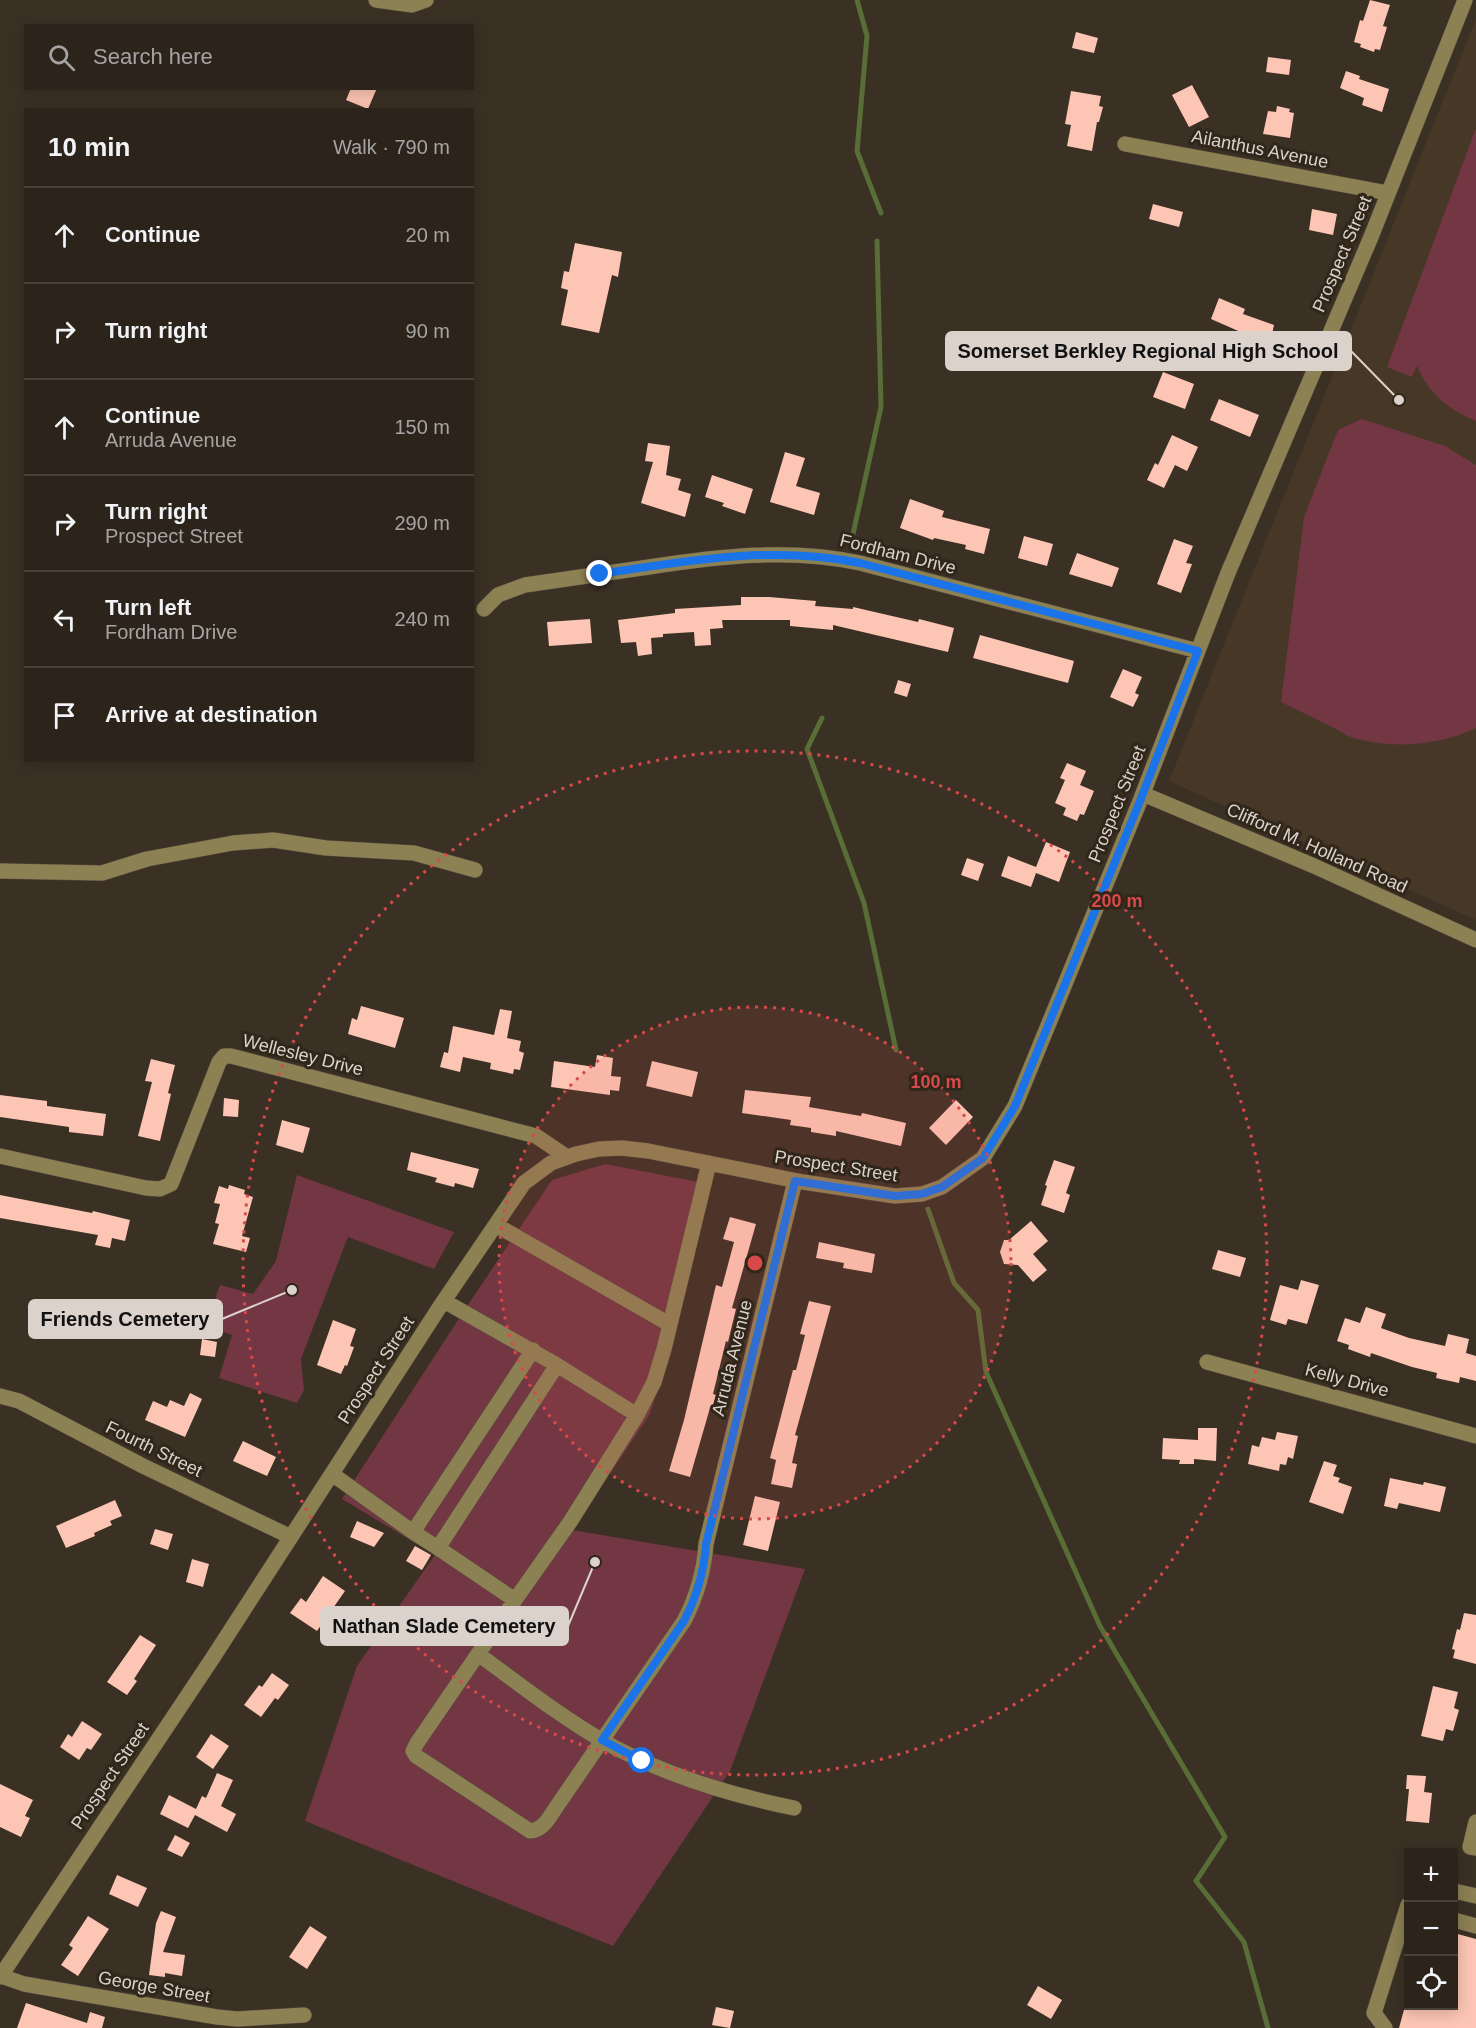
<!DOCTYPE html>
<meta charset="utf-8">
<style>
:root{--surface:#2c241b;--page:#383028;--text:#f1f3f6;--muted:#a6a4a3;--line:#48413a}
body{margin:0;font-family:Helvetica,sans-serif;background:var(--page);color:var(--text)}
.controls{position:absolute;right:18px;bottom:18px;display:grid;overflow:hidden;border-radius:0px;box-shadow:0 3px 15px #0003}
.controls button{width:54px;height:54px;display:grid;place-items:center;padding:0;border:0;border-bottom:2px solid var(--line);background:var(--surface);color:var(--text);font:30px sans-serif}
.stop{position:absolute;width:18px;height:18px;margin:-14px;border:4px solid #1a73e8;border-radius:50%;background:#fff}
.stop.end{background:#1a73e8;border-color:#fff;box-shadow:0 2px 6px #0008}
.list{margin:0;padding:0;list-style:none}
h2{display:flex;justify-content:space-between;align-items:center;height:78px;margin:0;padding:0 24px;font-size:26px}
h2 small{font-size:20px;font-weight:400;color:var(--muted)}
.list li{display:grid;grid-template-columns:39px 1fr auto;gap:18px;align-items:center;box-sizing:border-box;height:96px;padding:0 24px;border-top:2px solid var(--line)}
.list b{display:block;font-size:22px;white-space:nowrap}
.list p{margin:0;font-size:20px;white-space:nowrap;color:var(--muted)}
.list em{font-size:20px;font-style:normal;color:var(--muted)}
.icon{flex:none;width:33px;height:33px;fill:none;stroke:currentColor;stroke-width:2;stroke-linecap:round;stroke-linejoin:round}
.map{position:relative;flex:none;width:1476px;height:2028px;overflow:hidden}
.search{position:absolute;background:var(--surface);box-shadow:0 3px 15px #0003;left:24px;top:24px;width:450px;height:66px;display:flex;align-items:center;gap:15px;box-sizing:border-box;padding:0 21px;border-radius:0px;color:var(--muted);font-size:22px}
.panel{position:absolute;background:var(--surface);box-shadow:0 3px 15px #0003;left:24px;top:108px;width:450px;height:654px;border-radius:0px}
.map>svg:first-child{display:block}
.built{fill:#473726}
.green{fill:#723742}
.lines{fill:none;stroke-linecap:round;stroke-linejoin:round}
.stream{stroke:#596e36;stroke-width:5}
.building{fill:#fdc6b4}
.minor-casing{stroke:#584d42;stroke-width:16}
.minor{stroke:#8c8153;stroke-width:15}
.route{stroke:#1a73e8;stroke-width:8}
.ring{fill:none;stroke:#d74a49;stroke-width:3;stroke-dasharray:3 6}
.labels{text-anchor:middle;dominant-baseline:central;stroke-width:6;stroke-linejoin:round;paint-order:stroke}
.street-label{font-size:18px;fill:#dad2cb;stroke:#31261a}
.centre{fill:#d74a49;stroke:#31261a;stroke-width:3}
.ring-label{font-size:18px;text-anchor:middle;font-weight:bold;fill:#d74a49;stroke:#31261a;stroke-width:6;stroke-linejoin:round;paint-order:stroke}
.leader{fill:none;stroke:#dad2cb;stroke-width:2}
.callout-dot{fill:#dad2cb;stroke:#31261a;stroke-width:2}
.callout{fill:#dad2cb;stroke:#dad2cb;stroke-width:2}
.callout-label{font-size:20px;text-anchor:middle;font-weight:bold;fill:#111}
</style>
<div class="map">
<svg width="1476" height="2028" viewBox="0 0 1476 2028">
<rect width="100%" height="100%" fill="#3b3024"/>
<path class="built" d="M1476,19V920L1169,781Z"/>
<path class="green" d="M1476,128V421C1449,410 1428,393 1417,366L1412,377L1387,367Z
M1362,419L1445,446L1476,465V728C1441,745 1396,749 1357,739C1348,737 1340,731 1332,727C1315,719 1298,710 1281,702L1304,517L1338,430Z
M605,1164L709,1184L662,1372L650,1414L572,1530L805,1569L730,1771L613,1946L305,1821L357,1666L435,1555L342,1499L467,1306L552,1180Z
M297,1175L454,1232L434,1269L348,1237L301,1359L304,1390L297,1403L219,1378L232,1335L206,1326L220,1285L253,1294L276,1261Z"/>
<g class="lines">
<path class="stream" d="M857,0L867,36L857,151L881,213
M853,534L881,407L877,241
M822,718L807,749L864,903L896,1050
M928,1209L954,1283L978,1310L986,1372L1100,1626L1225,1837L1196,1881L1244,1942L1268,2028"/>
</g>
<path class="building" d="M1370,0L1390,5L1383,26L1387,27L1380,50L1375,49L1374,52L1360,47L1361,44L1354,42L1360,20L1363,21Z
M1076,32L1098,38L1094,53L1072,48Z
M1268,57L1291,60L1289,75L1266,72Z
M1346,71L1360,76L1359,79L1389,89L1382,112L1362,105L1364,98L1340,88Z
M1192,85L1209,117L1189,127L1172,95Z
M351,88H377L368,109L346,100Z
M1071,91L1101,96L1099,106L1103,107L1099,122H1097L1092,151L1067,146L1071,125L1065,124Z
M1277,106L1290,109L1289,112L1294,113L1290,138L1263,134L1268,111L1276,112Z
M1153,204L1183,212L1179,227L1149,219Z
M1312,209L1337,214L1333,235L1309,230Z
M575,243L622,252L618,277L612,275L599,333L561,325L568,290L561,288L564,271L569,272Z
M1219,298L1245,309L1243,314L1274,325L1269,348L1250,344L1252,337L1211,319Z
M1163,372L1194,384L1185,409L1153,397Z
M1219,399L1259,415L1250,437L1210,420Z
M1172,435L1198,447L1187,471L1175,465L1164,488L1147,480L1155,463L1158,465Z
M648,443L670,446L666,475L681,479L678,490L691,494L685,517L641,503L653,462L645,461Z
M785,452L805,458L796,486L820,493L814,515L770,502Z
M712,475L753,489L745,514L722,506L724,503L705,497Z
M910,499L944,511L942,517L990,529L984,554L965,549L966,545L934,538L933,540L900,528Z
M1024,536L1053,544L1047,566L1018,558Z
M1174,539L1193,546L1186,563L1192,564L1181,593L1157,584Z
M1077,553L1119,568L1112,587L1069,574Z
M741,597H769L816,601L815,606L853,609V607L918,622L919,619L954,628L948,652L833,625V630L790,626V620H722L723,628L710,629L711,645L695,646L694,632L663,634V637L651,638L652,654L638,656L636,642L621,643L618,620L675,613V609L741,605Z
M590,619L592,643L549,646L547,622Z
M980,635L1074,661L1068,683L973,658Z
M1123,669L1142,677L1135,693L1139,695L1133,707L1110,697Z
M898,680L911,684L907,697L894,693Z
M1067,763L1086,771L1080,785L1094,791L1084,815L1080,814L1077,821L1063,815L1066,808L1055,803L1065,780L1060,778Z
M1046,842L1070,852L1059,882L1036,873L1031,887L1001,876L1008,856L1036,867Z
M967,858L984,864L978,881L961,875Z
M361,1006L404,1018L395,1048L348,1034L352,1018L357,1020Z
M500,1009L512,1011L507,1038L521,1041L519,1051L524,1053L520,1070L514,1069L513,1074L490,1069L491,1063L463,1057L460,1072L440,1067L444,1052L448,1053L453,1026L494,1035Z
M597,1055L613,1058L611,1076L621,1077L619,1091L610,1090V1095L551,1087L554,1061L595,1067Z
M151,1059L175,1065L168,1093L171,1094L160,1141L138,1136L152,1082L145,1081Z
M652,1061L698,1072L692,1097L646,1086Z
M745,1090L811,1097L809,1107L861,1116L862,1113L906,1123L901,1146L836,1131V1136L811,1132V1128L790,1125L791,1120L742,1113Z
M0,1095L47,1101V1106L106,1114L103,1136L69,1132V1127L0,1117Z
M224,1098L239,1100L238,1117L223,1116Z
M956,1100L973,1117L946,1145L929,1128Z
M282,1120L310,1128L303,1153L276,1145Z
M411,1152L479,1169L473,1188L455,1183L454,1187L435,1182L437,1178L407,1170Z
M1054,1160L1075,1167L1066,1193L1070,1195L1064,1213L1041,1205L1047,1186L1045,1185Z
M229,1185L245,1190L244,1194L253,1197L242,1236L250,1238L246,1252L213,1244L219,1224L215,1223L220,1204L214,1203L219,1186L228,1189Z
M0,1195L92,1213L93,1211L130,1220L125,1241L112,1238L110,1248L95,1245L98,1235L0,1218Z
M730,1217L756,1224L732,1308L736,1309L728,1342L726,1341L713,1394L716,1395L712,1408H710L690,1477L669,1471L684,1420L716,1285L722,1287L734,1242L723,1239Z
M1031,1221L1048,1241L1033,1254L1047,1270L1033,1282L1018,1265L1004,1264L1000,1252L1004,1240H1009Z
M819,1242L875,1254L872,1273L843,1268L844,1263L816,1258Z
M1218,1250L1246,1258L1240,1277L1212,1269Z
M1301,1280L1319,1285L1307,1324L1288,1319L1286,1325L1270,1320L1280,1285L1298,1290Z
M809,1301L831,1306L795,1435L798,1436L792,1463L797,1464L792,1488L771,1484L776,1460L770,1458L793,1370H796L805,1335L800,1334Z
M1366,1307L1386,1314L1381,1328L1409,1338L1445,1346L1448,1334L1469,1339L1466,1353L1476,1356V1381L1460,1377L1459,1383L1436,1378L1437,1373L1412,1367L1371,1353L1370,1357L1348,1349L1349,1345L1337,1341L1345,1318L1360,1323Z
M333,1320L356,1329L350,1346L354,1347L347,1366L345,1365L341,1374L317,1365Z
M202,1339L217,1342L215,1357L200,1355Z
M190,1393L202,1399L185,1437L145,1420L153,1401L167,1407L170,1400L184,1406Z
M1198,1428H1217L1216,1461L1194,1459V1464H1179L1180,1460L1162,1459L1163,1438L1198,1440Z
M1277,1432L1298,1436L1293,1459L1288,1457L1286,1465L1280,1464L1279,1471L1248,1464L1252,1445L1259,1447L1262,1437L1275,1440Z
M243,1441L276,1457L267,1476L233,1461Z
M1324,1461L1337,1465L1333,1476L1340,1478L1338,1482L1352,1487L1343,1514L1309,1502Z
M1390,1478L1423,1485L1424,1482L1446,1487L1440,1512L1399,1503L1397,1509L1384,1506Z
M755,1496L780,1502L768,1551L743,1545Z
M115,1500L122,1516L110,1521L112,1525L94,1533L95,1536L66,1548L56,1526Z
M357,1521L384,1533L374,1547L350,1537Z
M155,1529L173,1534L168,1550L150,1544Z
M415,1546L431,1555L422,1570L406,1561Z
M192,1559L209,1564L203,1587L186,1582Z
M323,1576L345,1591L317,1631L290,1613L301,1598L306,1602Z
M1464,1613L1476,1615V1664L1453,1658L1455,1650L1452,1649L1457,1629L1460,1630Z
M140,1635L156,1645L134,1679L137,1681L127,1695L107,1682Z
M272,1673L289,1685L278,1700L275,1698L261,1717L244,1705L259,1685L262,1687Z
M1433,1686L1458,1692L1454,1708L1459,1710L1453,1731L1446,1729L1443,1741L1421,1736Z
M82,1721L102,1734L91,1750L87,1748L79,1760L60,1747L68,1734L72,1737Z
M211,1734L229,1746L213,1769L196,1757Z
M217,1773L233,1780L221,1806L236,1814L227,1832L195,1815L188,1828L160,1814L169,1795L196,1809L202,1796L206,1798Z
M1407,1775L1426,1776L1424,1792L1432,1793L1429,1823L1406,1821L1409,1789H1406Z
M0,1784L33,1800L25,1816L30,1818L21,1837L0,1827Z
M175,1835L190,1843L182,1857L167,1850Z
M117,1875L147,1888L138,1907L109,1894Z
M161,1911L176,1917L163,1952L185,1955L182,1976L165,1973V1977L149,1975L156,1923Z
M88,1916L109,1929L78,1976L61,1965L73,1948L69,1945Z
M310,1926L327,1937L307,1969L289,1957Z
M1454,1933L1476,1939V2028H1399L1405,2006H1454Z
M1038,1986L1062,2000L1051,2019L1027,2005Z
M26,2003L87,2023L90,2012L105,2017L102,2028H17Z
M716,2007L734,2011L730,2028L712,2025Z"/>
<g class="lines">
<defs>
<path id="minor" d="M376,0L412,5L426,0
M1125,144L1388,193
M484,609L498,595L525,585C566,579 608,573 649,567C720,556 789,548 860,563L1198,651
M1143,794L1314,866L1476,940
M0,871L102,873L147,859L233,843L273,840L326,848L414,853L475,870
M0,1156L146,1188L160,1189L171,1184L219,1062L224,1056H231L536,1136L567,1157
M496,1225L669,1324
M444,1301L557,1365
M1207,1362L1476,1436
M0,1396L19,1401L143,1466L291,1537
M637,1415L557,1365L438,1548L515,1600L570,1522L637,1415L654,1382L664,1349L709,1163
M332,1474L413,1532L533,1350
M413,1532L438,1548
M515,1600L417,1743L413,1751L416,1756L530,1831C543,1831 550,1816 557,1806L684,1621C697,1596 704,1572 706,1544L795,1181
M478,1654C518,1683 561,1717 603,1741C660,1773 730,1795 794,1808
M1476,1822L1470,1847L1476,1848
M1454,1891L1476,1896
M1454,1920L1476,1926
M1,1976L24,1984L217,2017L237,2019L304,2015
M0,1977L212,1659L439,1308L524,1183L551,1163L576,1154L599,1149L622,1148L648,1151L803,1182L895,1196L922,1194L942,1187L983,1158L1015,1106L1140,801L1228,573L1371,237L1465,0
M1385,2028L1374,2013L1408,1905"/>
</defs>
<use href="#minor" class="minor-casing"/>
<use href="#minor" class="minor"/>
</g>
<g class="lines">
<path class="route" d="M600,574C687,561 772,545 860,563L1198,651L1140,801L1015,1106L983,1158L942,1187L922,1194L895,1196L795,1181L706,1544C704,1572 697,1596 684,1621L602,1740L642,1761"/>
</g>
<circle cx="755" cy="1263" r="256" fill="#d74a49" fill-opacity=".12"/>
<g class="ring">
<circle cx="755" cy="1263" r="256"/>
<circle cx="755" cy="1263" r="512"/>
</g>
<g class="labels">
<g class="street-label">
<text transform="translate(1260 149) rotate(11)">Ailanthus Avenue</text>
<text transform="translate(1342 254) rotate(-67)">Prospect Street</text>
<text transform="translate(898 554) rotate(14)">Fordham Drive</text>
<text transform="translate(1117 804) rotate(-68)">Prospect Street</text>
<text transform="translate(1317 848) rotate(24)">Clifford M. Holland Road</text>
<text transform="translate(303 1055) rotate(14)">Wellesley Drive</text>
<text transform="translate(836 1166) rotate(9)">Prospect Street</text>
<text transform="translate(732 1358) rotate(-76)">Arruda Avenue</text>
<text transform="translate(376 1370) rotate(-57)">Prospect Street</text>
<text transform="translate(1347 1380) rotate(15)">Kelly Drive</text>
<text transform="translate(154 1449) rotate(26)">Fourth Street</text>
<text transform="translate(110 1776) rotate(-56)">Prospect Street</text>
<text transform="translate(154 1987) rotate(10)">George Street</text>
</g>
</g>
<circle cx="755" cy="1263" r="9" class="centre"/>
<g class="ring-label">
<text x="1117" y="907">200 m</text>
<text x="936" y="1088">100 m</text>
</g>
<path class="leader" d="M1399 400L1351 351M292 1290L222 1319M595 1562L568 1626"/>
<g class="callout-dot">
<circle cx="1399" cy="400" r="6"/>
<circle cx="292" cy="1290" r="6"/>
<circle cx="595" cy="1562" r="6"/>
</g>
<g class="callout">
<rect x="946" y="332" width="405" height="38" rx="6"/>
<rect x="29" y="1300" width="193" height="38" rx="6"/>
<rect x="321" y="1607" width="247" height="38" rx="6"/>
</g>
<g class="callout-label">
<text x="1148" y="358">Somerset Berkley Regional High School</text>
<text x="125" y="1326">Friends Cemetery</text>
<text x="444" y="1633">Nathan Slade Cemetery</text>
</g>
</svg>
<div class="controls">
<button>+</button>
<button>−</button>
<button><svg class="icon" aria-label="locate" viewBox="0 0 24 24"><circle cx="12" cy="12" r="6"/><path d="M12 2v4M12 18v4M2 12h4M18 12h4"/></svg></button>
</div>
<div class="stop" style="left:642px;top:1761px"></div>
<div class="stop end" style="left:600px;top:574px"></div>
<div class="search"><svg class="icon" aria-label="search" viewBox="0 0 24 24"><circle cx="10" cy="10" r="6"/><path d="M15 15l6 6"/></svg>Search here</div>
<section class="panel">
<h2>10 min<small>Walk · 790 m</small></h2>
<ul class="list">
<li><svg class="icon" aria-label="ahead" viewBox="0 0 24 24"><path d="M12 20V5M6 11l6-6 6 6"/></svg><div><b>Continue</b></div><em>20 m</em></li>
<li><svg class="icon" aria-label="right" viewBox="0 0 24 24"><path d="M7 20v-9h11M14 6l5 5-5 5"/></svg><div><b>Turn right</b></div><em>90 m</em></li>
<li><svg class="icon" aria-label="ahead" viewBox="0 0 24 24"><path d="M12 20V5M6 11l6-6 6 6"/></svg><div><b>Continue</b><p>Arruda Avenue</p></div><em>150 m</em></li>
<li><svg class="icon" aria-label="right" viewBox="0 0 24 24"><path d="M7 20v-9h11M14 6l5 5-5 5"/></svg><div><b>Turn right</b><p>Prospect Street</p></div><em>290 m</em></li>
<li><svg class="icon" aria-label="left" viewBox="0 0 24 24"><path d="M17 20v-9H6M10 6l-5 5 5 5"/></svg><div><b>Turn left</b><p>Fordham Drive</p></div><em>240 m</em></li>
<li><svg class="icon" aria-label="arrive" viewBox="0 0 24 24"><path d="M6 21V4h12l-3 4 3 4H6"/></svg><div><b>Arrive at destination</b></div></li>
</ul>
</section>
</div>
